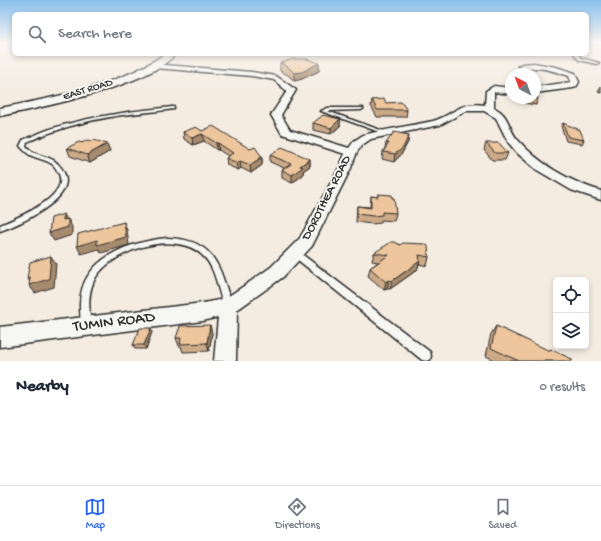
<!DOCTYPE html>
<style>
:root{--surface:#fff;--page:#f6f6f7;--text:#1f2937;--muted:#747a83;--line:#e0e1e3;--accent:#2563eb}
body{margin:0;font-family:"Gochi Hand",sans-serif;background:var(--page);color:var(--text)}
.controls{position:absolute;right:12px;bottom:12px;display:grid;overflow:hidden;border-radius:6px;box-shadow:0 2px 6px #0003}
.controls button{width:36px;height:36px;display:grid;place-items:center;padding:0;border:0;border-bottom:1px solid var(--line);background:var(--surface);color:var(--text);font:20px sans-serif}
.compass{position:absolute;left:505px;top:68px;width:36px;height:36px;border-radius:50%;background:var(--surface);box-shadow:0 2px 6px #0003;rotate:319deg}
.list{margin:0;padding:0;list-style:none}
h2{display:flex;justify-content:space-between;align-items:center;height:52px;margin:0;padding:0 16px;font-size:17px}
h2 small{font-size:13px;font-weight:400;color:var(--muted)}
.icon{flex:none;width:22px;height:22px;fill:none;stroke:currentColor;stroke-width:2;stroke-linecap:round;stroke-linejoin:round}
.map{position:relative;flex:none;width:601px;height:361px;overflow:hidden}
.search{position:absolute;background:var(--surface);box-shadow:0 2px 6px #0003;left:12px;right:12px;top:12px;height:44px;display:flex;align-items:center;gap:10px;box-sizing:border-box;padding:0 14px;border-radius:6px;color:var(--muted);font-size:15px}
.sheet{height:124px;background:var(--surface)}
nav{display:flex;justify-content:space-around;align-items:center;box-sizing:border-box;height:56px;border-top:1px solid var(--line);background:var(--surface);font-size:11px;color:var(--muted)}
nav a{display:grid;justify-items:center;gap:2px}
nav .on{color:var(--accent)}
.map>svg:first-child{display:block}
.lines{fill:none;stroke-linecap:round;stroke-linejoin:round}
.lane-casing{stroke:#2b2b2b;stroke-width:3}
.street-casing{stroke:#2b2b2b;stroke-width:3}
.secondary-casing{stroke:#2b2b2b;stroke-width:3}
.lane{fill:#f6f6f2;fill-rule:evenodd}
.street{fill:#f6f6f2;fill-rule:evenodd}
.secondary{fill:#f6f6f2;fill-rule:evenodd}
.wall{fill:#ccaa87;stroke:#2b2b2b}
.shaded-wall{fill:#a68b6e;stroke:#2b2b2b}
.building{fill:#edc69d;stroke:#2b2b2b}
.labels{text-anchor:middle;dominant-baseline:central;stroke-width:4;stroke-linejoin:round;paint-order:stroke}
.far-street-label{font-size:11px;fill:#2b2b2b;stroke:#f6f6f2}
.street-label{font-size:13px;fill:#2b2b2b;stroke:#f6f6f2}
.near-street-label{font-size:16px;fill:#2b2b2b;stroke:#f6f6f2}
</style>
<div class="map">
<svg width="601" height="361" viewBox="0 0 601 361">
<rect width="100%" height="100%" fill="#f4ece1"/>
<filter id="ink" filterUnits="userSpaceOnUse"><feTurbulence type="fractalNoise" baseFrequency=".025" numOctaves="2"/><feDisplacementMap in="SourceGraphic" scale="8" xChannelSelector="R" yChannelSelector="G"/><feConvolveMatrix kernelMatrix="1 2 1 2 8 2 1 2 1" color-interpolation-filters="sRGB"/></filter>
<g filter="url(#ink)">
<g class="lines">
<defs>
<path id="lane" d="M574,54H578L581,58L599,63L597,64L579,60Z
M172,107H174V109C154,112 135,113 116,116C85,121 56,129 27,142L26,146C29,149 32,152 35,153C43,157 52,157 58,164C63,169 68,178 65,186C60,205 18,225 0,231V225C17,218 72,196 58,172C56,169 55,166 52,164C46,160 39,159 32,156C27,154 24,150 20,146L23,140C35,135 48,129 60,126C97,115 134,111 172,107Z
M327,108H363V109L361,110L327,111L386,132V133H382L321,111Z
M167,238C215,239 219,266 232,305L231,308L228,309L225,308C217,291 217,268 202,255C176,230 114,249 96,277C87,292 89,309 91,325L89,328L86,329L83,328C80,321 80,311 80,304C81,258 129,242 167,238Z
M296,251L299,252L430,352L431,356L430,360L426,361L422,360L293,256L292,254L293,252Z"/>
<path id="street" d="M534,63L556,67L575,73L579,82L576,87L573,88L535,93V87L571,82L569,76C557,72 546,68 534,68C528,67 523,69 518,66L522,64Z
M152,64L252,72L276,76L296,90L281,115L290,130L349,148L354,141L363,135C386,129 410,126 433,121C454,115 459,101 485,105L486,91L494,86L511,88V94L494,92V108C509,114 508,128 517,139C540,165 569,181 601,191V200L571,190L537,170L517,153L508,142L496,118L484,111H466L440,125L371,139L362,145L357,152L351,168L312,246L283,277L237,310L236,361H214L218,317L203,321L0,347V327L203,303L224,299L247,284L271,267L300,238L339,168L345,154L282,134L271,115L287,91L274,80L252,76L155,68H152Z"/>
<path id="secondary" d="M164,54H175C151,85 40,108 0,116V108C48,99 126,84 164,54Z"/>
</defs>
<use href="#lane" class="lane-casing"/>
<use href="#street" class="street-casing"/>
<use href="#secondary" class="secondary-casing"/>
<use href="#lane" class="lane"/>
<use href="#street" class="street"/>
<use href="#secondary" class="secondary"/>
</g>
<path class="wall" d="M280,63H319V71L302,79L294,81L288,75L280,71Z
M601,86V93L598,92Z
M523,98H538L536,105L524,103Z
M372,100L386,103L407,110L406,117H377L371,106Z
M340,119V126L331,134L313,130V123Z
M563,123L584,140L582,144L566,141L561,126Z
M202,131L262,157V165L251,173L241,168L238,170L227,165L226,158L228,156L219,150H217L204,141L193,145L184,139L183,132Z
M409,135L408,142L401,155L394,162L382,159L383,152L385,148L386,143Z
M91,141L107,144L110,151L90,163L70,156L67,148L82,143Z
M486,143L508,153L505,160H492L484,150Z
M270,155L310,159V166L303,171V175L292,183L282,178V170L284,168L270,162Z
M378,194L396,213L394,221L381,220V223L372,224L356,222L357,206L370,207L371,196L378,197Z
M400,245L429,257L427,266L419,264L417,270L390,289H387L384,290L368,276L370,268L378,262L372,261L374,253Z
M496,326L548,351L550,349L572,361H497L486,356L491,334Z
M152,332L146,349H135L133,345Z
M212,333L209,351L183,352L181,346H179L176,338Z"/>
<path class="shaded-wall" d="M319,63V71L302,79L294,81V73Z
M340,119V126L331,134V128Z
M202,134L204,141L193,145L192,138Z
M409,135L408,142L401,155L394,162L395,154Z
M216,143H218L219,150H217Z
M107,144L110,151L90,163L87,155Z
M262,157V165L251,173L250,165Z
M310,159V166L303,171V175L292,183V175L300,166Z
M240,161L241,168L238,170L237,163Z
M64,214L68,222V219L72,227V235L54,241L49,233L63,220Z
M124,222L127,230L129,245L101,253L99,249L81,254L77,246Z
M51,256L56,264L54,287L35,293L29,285L32,284L27,278L30,277Z
M420,261L417,270L390,289L392,281Z
M389,280L387,289L384,290L386,282Z
M210,325L212,333L209,351L207,343Z
M151,328L152,332L146,349L144,345Z"/>
<path class="building" d="M294,59H307L319,63L302,72L294,73L288,67L280,63Z
M535,89L538,98H535Z
M384,99L386,103L401,102L407,110H377L372,100Z
M323,115L340,119L331,128L313,123Z
M563,123L580,130L584,140L568,137Z
M213,126L250,149L255,147L262,157L250,165L240,161L237,163L226,158L233,153L218,143H216L202,134L192,138L183,132L196,127L202,131Z
M394,132L409,135L403,148L395,154L383,152L389,143H386Z
M87,140L91,141L94,140L107,144L87,155L67,148L79,142L82,143Z
M486,143H499L508,153H495Z
M282,147L310,159L300,166L303,167L292,175L282,170L291,164L270,155Z
M378,194L392,195V198H394L396,213L382,212V215L373,216L357,214V206L371,208V196L378,197Z
M64,214L63,220L68,219V227L49,233L51,218Z
M124,222L126,237L97,245V240L77,246L78,234Z
M391,242H395L400,245L403,243L425,244L428,246L429,257L419,255L420,261L392,281L389,280L386,282L370,268L389,255L374,253Z
M51,256L49,279L29,285L30,277L27,278L30,262Z
M210,325L207,343L180,344L181,338H176L180,326Z
M496,326L550,351V349L572,359V361H519L491,348Z
M140,328H151L144,345H133Z"/>
</g>
<linearGradient id="sky" x2="0" y2="1"><stop stop-color="#88c0ee"/><stop offset="0.46" stop-color="#faf6f2"/><stop offset="1" stop-color="#faf6f2" stop-opacity="0"/></linearGradient>
<rect width="601" height="92" fill="url(#sky)"/>
<g class="labels">
<g class="far-street-label">
<text transform="translate(88 90) rotate(-17)">EAST ROAD</text>
</g>
<g class="street-label">
<text transform="translate(327 198) rotate(-63)">DOROTHEA ROAD</text>
</g>
<g class="near-street-label">
<text transform="translate(114 323) rotate(-7)">TUMIN ROAD</text>
</g>
</g>
</svg>
<div class="controls">
<button><svg class="icon" aria-label="locate" viewBox="0 0 24 24"><circle cx="12" cy="12" r="6"/><path d="M12 2v4M12 18v4M2 12h4M18 12h4"/></svg></button>
<button><svg class="icon" aria-label="layers" viewBox="0 0 24 24"><path d="M12 4l9 5-9 5-9-5zM3 14l9 5 9-5"/></svg></button>
</div>
<svg class="compass" viewBox="-18 -18 36 36"><path d="M0-13l5 13h-10z" fill="#e53935"/><path d="M0 13l5-13h-10z" fill="#747a83"/></svg>
<div class="search"><svg class="icon" aria-label="search" viewBox="0 0 24 24"><circle cx="10" cy="10" r="6"/><path d="M15 15l6 6"/></svg>Search here</div>
</div>
<section class="sheet">
<h2>Nearby<small>0 results</small></h2>
<ul class="list">
</ul>
</section>
<nav>
<a class="on"><svg class="icon" aria-label="map" viewBox="0 0 24 24"><path d="M3 6l6-2 6 2 6-2v14l-6 2-6-2-6 2zM9 4v14M15 6v14"/></svg>Map</a>
<a><svg class="icon" aria-label="directions" viewBox="0 0 24 24"><path d="M12 3l9 9-9 9-9-9zM9 14v-3h6M13 9l2 2-2 2"/></svg>Directions</a>
<a><svg class="icon" aria-label="saved" viewBox="0 0 24 24"><path d="M7 4h10v16l-5-4-5 4z"/></svg>Saved</a>
</nav>
